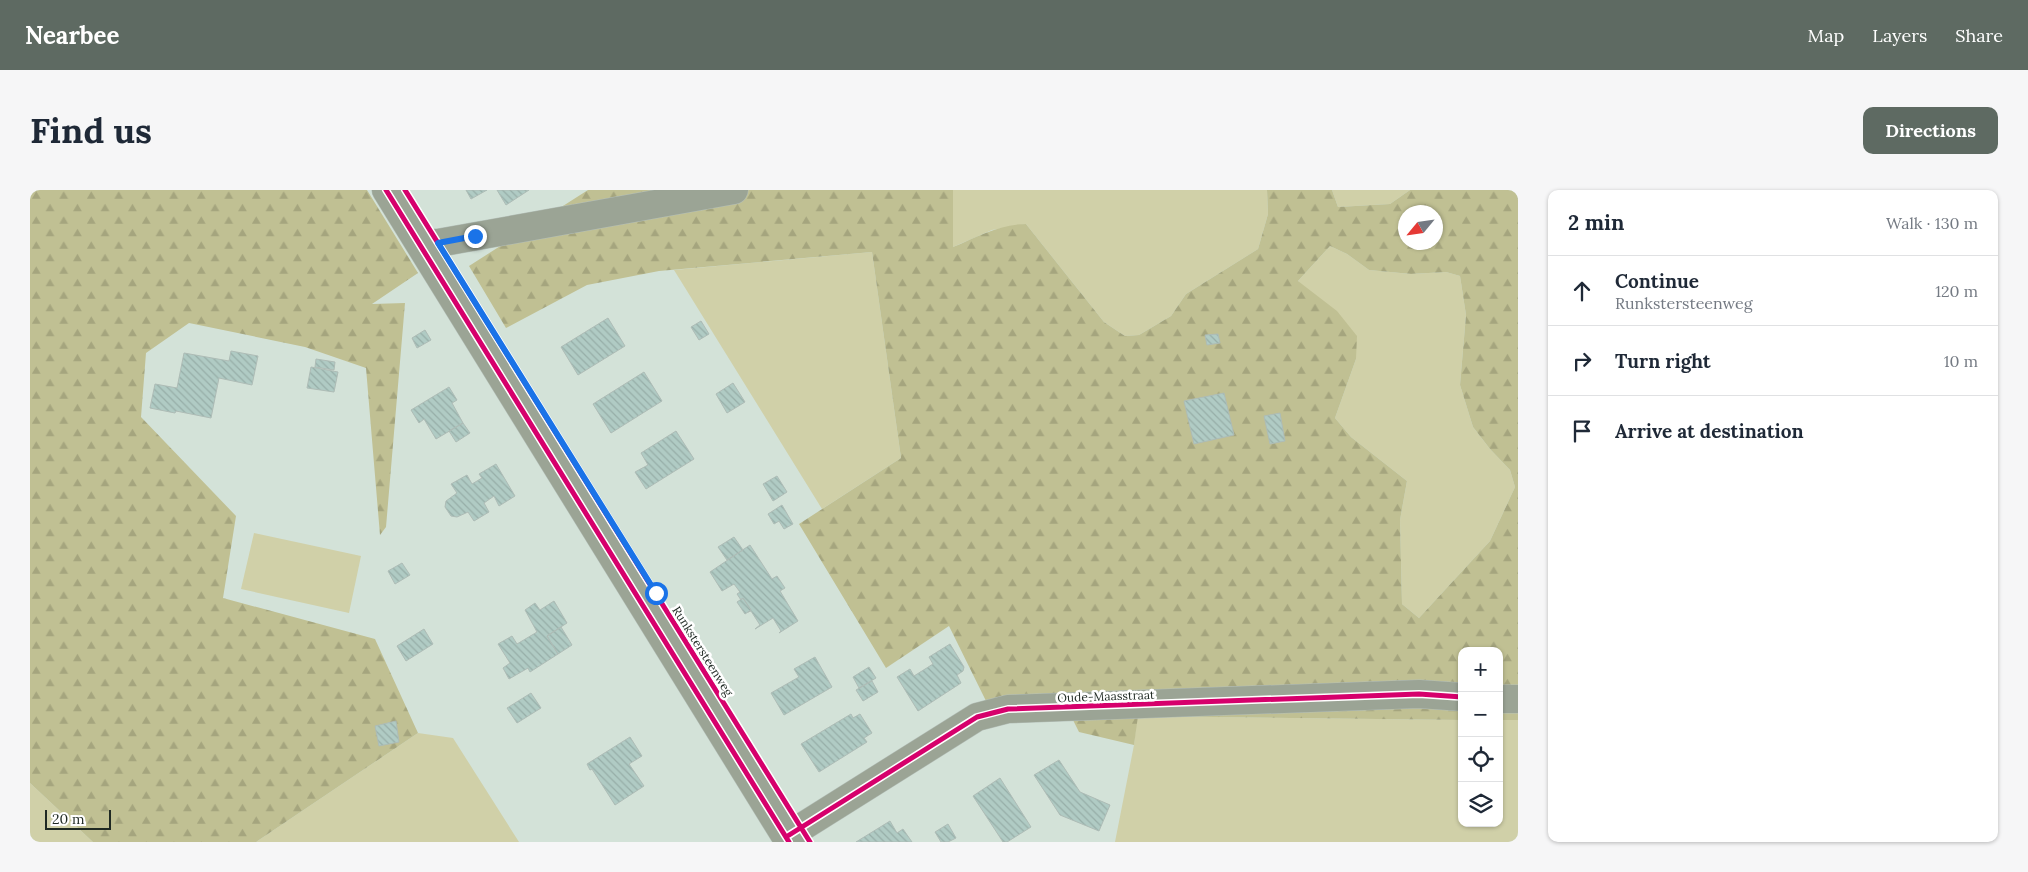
<!DOCTYPE html>
<meta charset="utf-8">
<style>
:root{--surface:#fff;--page:#f6f6f7;--text:#1f2937;--muted:#747a83;--line:#e0e1e3;--accent:#5e6a62}
body{margin:0;font-family:Lora,serif;background:var(--page);color:var(--text)}
.controls{position:absolute;right:15px;bottom:15px;display:grid;overflow:hidden;border-radius:10px;box-shadow:0 1px 4px #0004}
.controls button{width:45px;height:45px;display:grid;place-items:center;padding:0;border:0;border-bottom:1px solid var(--line);background:var(--surface);color:var(--text);font:25px sans-serif}
.compass{position:absolute;left:1368px;top:15px;width:45px;height:45px;border-radius:50%;background:var(--surface);box-shadow:0 1px 4px #0004;rotate:241deg}
.scale{position:absolute;left:15px;bottom:12px;width:66px;box-sizing:border-box;padding-left:5px;border:2px solid #1f2923;border-top:0;font-size:14px;line-height:18px;white-space:nowrap;color:#1f2923;-webkit-text-stroke:4px #fff;paint-order:stroke}
.stop{position:absolute;width:15px;height:15px;margin:-11px;border:4px solid #1a73e8;border-radius:50%;background:#fff}
.stop.end{background:#1a73e8;border-color:#fff;box-shadow:0 1px 5px #0008}
.list{margin:0;padding:0;list-style:none}
h2{display:flex;justify-content:space-between;align-items:center;height:65px;margin:0;padding:0 20px;font-size:21px}
h2 small{font-size:16px;font-weight:400;color:var(--muted)}
.list li{display:grid;grid-template-columns:32px 1fr auto;gap:15px;align-items:center;box-sizing:border-box;height:70px;padding:0 20px;border-top:1px solid var(--line)}
.list b{display:block;font-size:19px;white-space:nowrap}
.list p{margin:0;font-size:16px;white-space:nowrap;color:var(--muted)}
.list em{font-size:16px;font-style:normal;color:var(--muted)}
.icon{flex:none;width:28px;height:28px;fill:none;stroke:currentColor;stroke-width:2;stroke-linecap:round;stroke-linejoin:round}
.map{position:relative;flex:none;width:1488px;height:652px;overflow:hidden;border-radius:10px}
header{display:flex;align-items:center;gap:30px;box-sizing:border-box;height:70px;padding:0 25px;background:var(--accent);color:#fff}
header strong{font-size:24px}
nav{display:flex;gap:28px;margin-inline-start:auto;font-size:18px}
.intro{display:flex;align-items:center;justify-content:space-between;box-sizing:border-box;height:120px;padding:0 30px}
h1{margin:0;font-size:35px}
.button{padding:12px 22px;border-radius:10px;background:var(--accent);color:#fff;font-size:18px;font-weight:700}
main{display:flex;gap:30px;padding:0 30px}
aside{flex:1;background:var(--surface);border-radius:10px;box-shadow:0 1px 4px #0004}
.map>svg:first-child{display:block}
.green{fill:#d0d0a8}
.forest{fill:url(#forest-firs);fill-rule:evenodd}
.building{fill:url(#building-back-hatch);stroke:#aebcb6}
.lines{fill:none;stroke-linecap:round;stroke-linejoin:round}
.minor-casing{stroke:#b4bfb8;stroke-width:29}
.minor{stroke:#9ba495;stroke-width:28}
.cycleway-casing{stroke:#fff;stroke-width:8}
.cycleway{stroke:#d6006c;stroke-width:5}
.route{stroke:#1a73e8;stroke-width:6}
.labels{text-anchor:middle;dominant-baseline:central;stroke-width:5;stroke-linejoin:round;paint-order:stroke}
.street-label{font-size:12px;fill:#1f2923;stroke:#fff}
</style>
<header>
<strong>Nearbee</strong>
<nav><a>Map</a><a>Layers</a><a>Share</a></nav>
</header>
<div class="intro"><h1>Find us</h1><a class="button">Directions</a></div>
<main>
<div class="map">
<svg width="1488" height="652" viewBox="0 0 1488 652">
<defs>
<pattern id="forest-firs" width="22" height="20" patternUnits="userSpaceOnUse" patternTransform="scale(1.25)"><rect width="22" height="20" fill="#c0c093"/><path d="M5 1l3.5 6h-7zM16 11l3.5 6h-7z" fill="#a5a57e"/></pattern>
<pattern id="building-back-hatch" width="6" height="6" patternUnits="userSpaceOnUse" patternTransform="scale(1.25)"><rect width="6" height="6" fill="#b0cbc4"/><path d="M-1 5l2 2M0 0l6 6M5-1l2 2" fill="none" stroke="#97aea8"/></pattern>
</defs>
<rect width="100%" height="100%" fill="#d3e2d8"/>
<path class="green" d="M923,0H1237L1238,24L1228,59L1156,104L1141,126L1109,145L1095,146L1074,132L996,34L962,40L923,57Z
M1302,0H1380L1360,14L1308,17Z
M1300,56L1317,64L1339,80L1381,84L1416,82L1430,86L1436,125L1430,195L1443,237L1460,259L1480,280L1485,297L1460,351L1389,428L1372,414L1370,330L1377,291L1321,247L1305,228L1326,169L1268,91Z
M842,62L871,268L792,319L644,80Z
M224,343L331,366L319,423L211,399Z
M1107,526L1432,530V633H1469V530H1488V652H1085L1104,555Z
M388,543L423,548L489,652H226Z
M0,593L63,652H0Z"/>
<path class="forest" d="M0,0H337L388,83L342,114L375,113L356,337L350,345L336,178L275,157L159,133L116,163L111,227L206,326L193,408L345,449L388,543L226,652H63L0,593Z
M558,0H923V57C947,47 970,34 996,34L1074,132L1095,146L1109,145L1141,126L1156,104L1228,59L1238,24L1237,0H1302L1308,17L1360,14L1380,0H1488V530H1469V461H1432V530L1108,526L1104,555L1049,542L1032,508L956,511L919,436L856,478L769,334L871,268L842,62L629,81L557,95L476,138L439,76ZM1376,22H1406V52H1376ZM1300,56L1317,64L1339,80L1381,84L1416,82L1430,86L1436,125L1430,195L1443,237L1460,259L1480,280L1485,297L1460,351L1389,428L1372,414L1370,330L1377,291L1321,247L1305,228L1326,169L1327,146L1307,121L1268,91Z"/>
<path class="building" d="M436,0H457L441,9Z
M467,0H499L476,15Z
M578,128L595,156L548,185L531,157Z
M671,131L679,144L669,150L661,137Z
M395,140L401,150L387,158L382,148Z
M1188,144L1190,153L1177,155L1175,145Z
M201,161L228,166L222,195L189,188L181,228L146,221L145,223L120,218L125,194L147,198L154,163L199,171Z
M286,169L305,172L304,180L285,177Z
M281,177L308,182L304,202L277,198Z
M614,182L632,211L581,243L563,214Z
M703,193L715,212L697,223L686,204Z
M419,197L427,210L422,213L433,233L406,249L394,229L389,233L381,220Z
M1194,203L1204,245L1164,254L1154,211Z
M1250,223L1255,251L1240,254L1234,226Z
M433,233L440,243L426,252L419,241Z
M646,241L664,269L616,299L605,282L618,275L611,263Z
M466,274L485,306L469,316L464,306L454,313L459,322L444,331L438,322L427,327L421,326L415,317L416,311L427,303L421,294L437,285L442,294L452,288L449,284Z
M747,286L757,302L743,311L733,294Z
M752,315L763,334L754,339L749,331L744,334L738,324Z
M704,347L713,360L697,370L688,357Z
M720,355L742,389L747,386L755,398L750,401L768,431L749,443L751,441L743,428L725,439L730,435L721,421L718,422L721,420L713,408L711,410L707,404L710,402L704,394L692,401L680,382Z
M372,373L380,385L365,394L358,381Z
M713,408L721,420L715,424L707,412Z
M524,411L537,433L517,446L528,464L500,482L498,478L479,489L473,478L480,473L468,454L482,446L487,454L507,442L495,420L505,413L510,420Z
M531,437L542,455L528,464L517,446Z
M394,439L403,454L376,471L367,456Z
M920,454L934,477L933,481L927,485L931,493L888,521L867,487L880,479L884,486L903,474L899,467Z
M785,467L802,497L754,525L741,503L769,487L764,479Z
M839,477L846,488L829,498L823,487Z
M842,491L848,502L833,511L826,500Z
M501,503L511,518L487,533L477,518Z
M821,524L823,528L830,524L842,543L834,548L837,552L789,582L771,554Z
M366,531L369,552L349,556L345,536Z
M600,547L612,566L599,574L614,596L585,615L562,579L560,580L557,574Z
M1029,570L1050,602L1080,615L1069,641L1030,625L1004,585Z
M970,588L1001,637L977,652H973L943,606Z
M860,631L867,643L873,639L882,652H826Z
M918,634L926,648L918,652H911L905,642Z"/>
<g class="lines">
<defs>
<path id="minor" d="M356,0L759,652
M389,53H408L704,0
M1469,509H1488
M756,647L947,527L978,519L1389,504L1432,507"/>
</defs>
<use href="#minor" class="minor-casing"/>
<use href="#minor" class="minor"/>
<defs>
<path id="cycleway" d="M356,0L759,652
M375,0L780,652
M756,647L947,527L978,519L1389,504L1432,507"/>
</defs>
<use href="#cycleway" class="cycleway-casing"/>
<use href="#cycleway" class="cycleway"/>
</g>
<g class="lines">
<path class="route" d="M445,46L408,53L626,403"/>
</g>
<g class="labels">
<g class="street-label">
<text transform="translate(673 461) rotate(58)">Runkstersteenweg</text>
<text transform="translate(1076 506) rotate(-2)">Oude-Maasstraat</text>
</g>
</g>
</svg>
<div class="controls">
<button>+</button>
<button>−</button>
<button><svg class="icon" aria-label="locate" viewBox="0 0 24 24"><circle cx="12" cy="12" r="6"/><path d="M12 2v4M12 18v4M2 12h4M18 12h4"/></svg></button>
<button><svg class="icon" aria-label="layers" viewBox="0 0 24 24"><path d="M12 4l9 5-9 5-9-5zM3 14l9 5 9-5"/></svg></button>
</div>
<svg class="compass" viewBox="-18 -18 36 36"><path d="M0-13l5 13h-10z" fill="#e53935"/><path d="M0 13l5-13h-10z" fill="#747a83"/></svg>
<div class="scale">20 m</div>
<div class="stop" style="left:626px;top:403px"></div>
<div class="stop end" style="left:445px;top:46px"></div>
</div>
<aside>
<h2>2 min<small>Walk · 130 m</small></h2>
<ul class="list">
<li><svg class="icon" aria-label="ahead" viewBox="0 0 24 24"><path d="M12 20V5M6 11l6-6 6 6"/></svg><div><b>Continue</b><p>Runkstersteenweg</p></div><em>120 m</em></li>
<li><svg class="icon" aria-label="right" viewBox="0 0 24 24"><path d="M7 20v-9h11M14 6l5 5-5 5"/></svg><div><b>Turn right</b></div><em>10 m</em></li>
<li><svg class="icon" aria-label="arrive" viewBox="0 0 24 24"><path d="M6 21V4h12l-3 4 3 4H6"/></svg><div><b>Arrive at destination</b></div></li>
</ul>
</aside>
</main>
